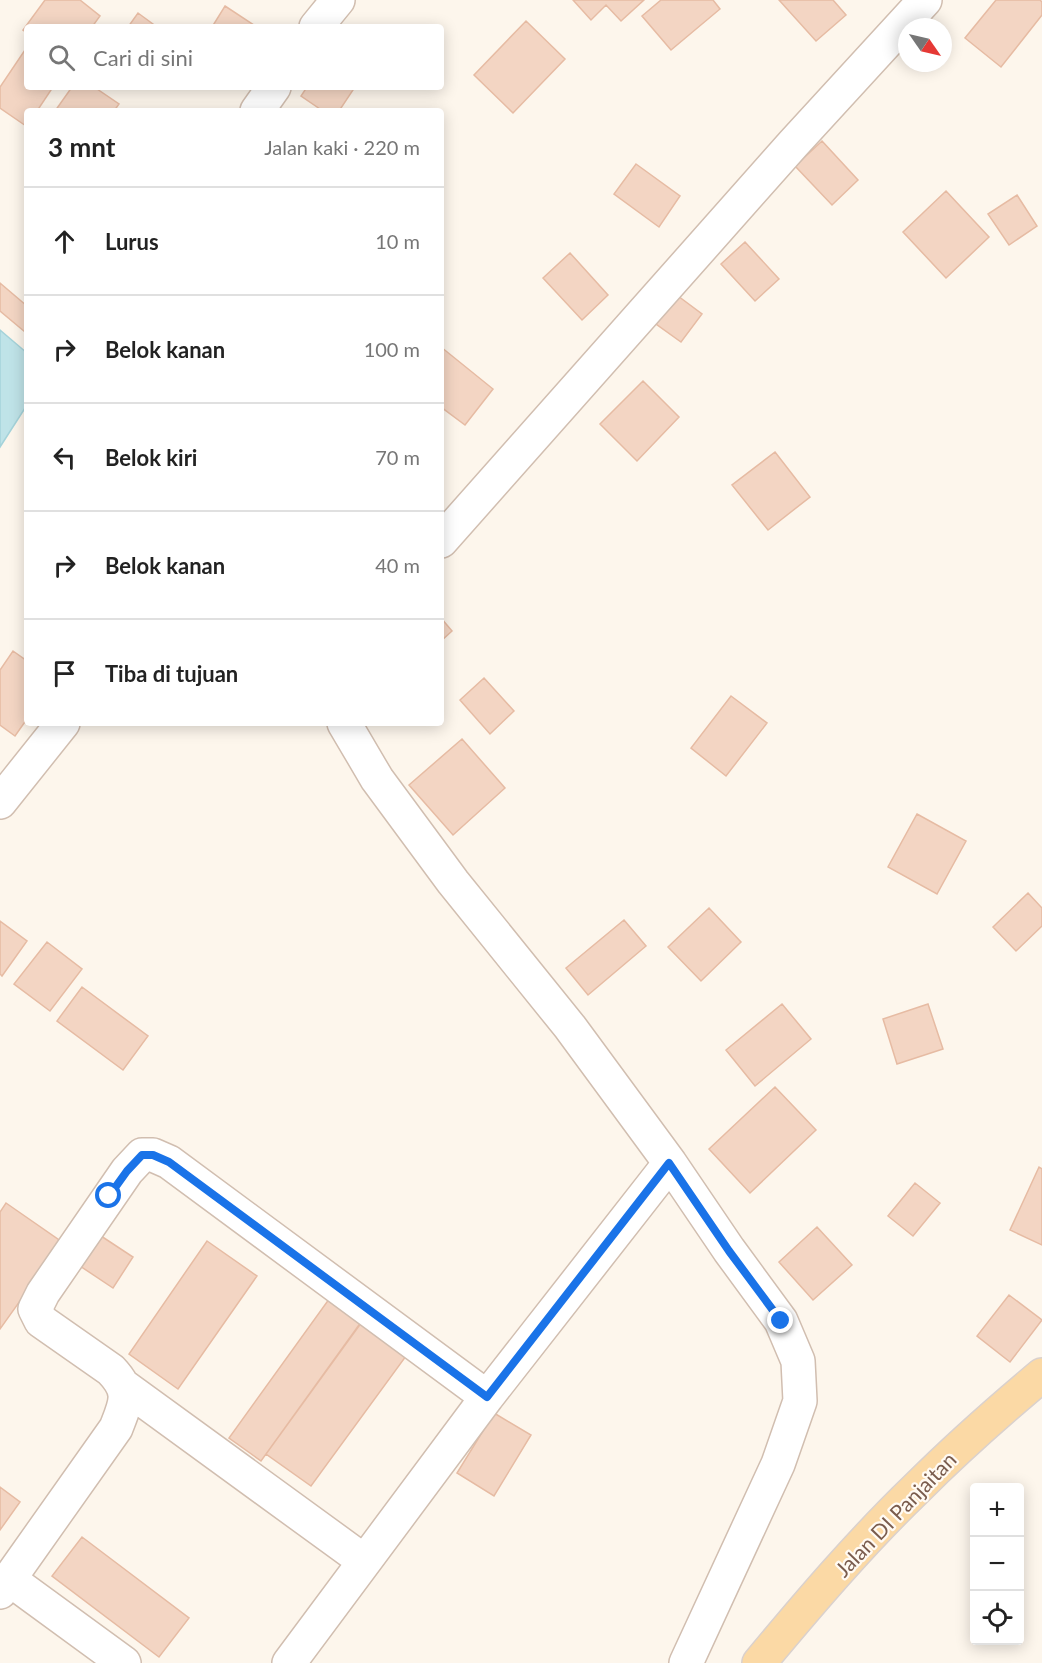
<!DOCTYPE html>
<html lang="id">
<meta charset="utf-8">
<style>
:root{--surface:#fff;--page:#f2f2f2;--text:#222;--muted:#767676;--line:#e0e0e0}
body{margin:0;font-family:Lato,sans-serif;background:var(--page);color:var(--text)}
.controls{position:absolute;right:18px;bottom:18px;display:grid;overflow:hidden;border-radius:6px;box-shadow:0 3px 15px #0003}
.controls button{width:54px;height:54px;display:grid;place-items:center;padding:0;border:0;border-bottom:2px solid var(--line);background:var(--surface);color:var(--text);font:30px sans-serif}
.compass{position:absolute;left:898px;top:18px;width:54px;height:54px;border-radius:50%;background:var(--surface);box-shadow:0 3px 15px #0003;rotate:124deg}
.stop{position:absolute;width:18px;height:18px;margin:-14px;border:4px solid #1a73e8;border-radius:50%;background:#fff}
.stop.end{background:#1a73e8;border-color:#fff;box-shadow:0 2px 6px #0008}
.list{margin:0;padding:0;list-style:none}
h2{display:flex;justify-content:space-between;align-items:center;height:78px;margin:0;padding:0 24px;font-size:26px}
h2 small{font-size:20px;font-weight:400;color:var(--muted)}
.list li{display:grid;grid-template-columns:39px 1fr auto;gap:18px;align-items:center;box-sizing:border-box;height:108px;padding:0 24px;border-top:2px solid var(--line)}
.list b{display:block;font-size:22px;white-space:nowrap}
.list em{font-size:20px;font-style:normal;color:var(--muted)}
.icon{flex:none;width:33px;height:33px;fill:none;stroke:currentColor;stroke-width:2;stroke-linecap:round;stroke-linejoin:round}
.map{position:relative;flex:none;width:1042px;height:1663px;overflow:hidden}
.search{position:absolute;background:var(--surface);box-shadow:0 3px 15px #0003;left:24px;top:24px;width:420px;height:66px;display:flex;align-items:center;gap:15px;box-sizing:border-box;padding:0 21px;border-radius:6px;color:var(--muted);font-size:22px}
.panel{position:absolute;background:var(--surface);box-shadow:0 3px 15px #0003;left:24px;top:108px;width:420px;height:618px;border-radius:6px}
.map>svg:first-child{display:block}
.water{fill:#bfe3e8;stroke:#a5d3da;stroke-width:1.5}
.building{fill:#f3d5c3;stroke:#e6bba3;stroke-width:1.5}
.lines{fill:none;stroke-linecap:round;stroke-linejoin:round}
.minor-casing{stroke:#d1beb0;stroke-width:36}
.major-casing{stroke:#dad1cd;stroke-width:36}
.minor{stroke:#fff;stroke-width:33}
.major{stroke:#fbd9a5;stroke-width:33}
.route{stroke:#1a73e8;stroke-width:8}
.labels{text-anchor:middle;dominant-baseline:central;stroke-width:4.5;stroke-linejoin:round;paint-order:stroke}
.street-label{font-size:21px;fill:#7a5c4d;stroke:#fffaf3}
</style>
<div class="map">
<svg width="1042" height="1663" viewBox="0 0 1042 1663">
<rect width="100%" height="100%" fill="#fdf6ec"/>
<path class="water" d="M0,330L27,353V405L0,447Z"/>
<path class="building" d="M45,0H80L100,16L92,27H27V33L23,30Z
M573,0H644L621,21L606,5L591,20Z
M661,0H713L720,9L671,50L642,16Z
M779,0H833L846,15L816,41Z
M996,0H1040L1042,2V15L1001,67L965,38Z
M225,6L257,27H212Z
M138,13L157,27H128Z
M526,21L565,59L513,113L474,75Z
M27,47V87H53L37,111H27L26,126L0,108V87Z
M72,87H94L119,104L114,111H55Z
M307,87H349L353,90L339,111H323L301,96Z
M822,141L858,180L832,205L795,166Z
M636,164L680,196L659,227L614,194Z
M946,191L989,237L946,278L903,232Z
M1017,195L1037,226L1009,245L988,214Z
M745,242L779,279L755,301L721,264Z
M570,253L608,295L582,320L543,278Z
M0,283L27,306V329L25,332L0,311Z
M678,296L702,314L681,342L656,324Z
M441,347L493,389L465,425L441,407Z
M643,381L679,417L637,461L600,424Z
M775,452L810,497L768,530L732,485Z
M441,618L452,631L441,641Z
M13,651L27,661V719L15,736L0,725V670Z
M484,678L514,711L490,734L460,700Z
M731,696L767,723L726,776L691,748Z
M462,739L505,788L453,835L409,785Z
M917,814L966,841L937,894L888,867Z
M1028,893L1042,908V926L1016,951L993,927Z
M709,908L741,942L701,981L668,947Z
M624,920L646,946L588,995L566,968Z
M0,921L27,941L2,976L0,974Z
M47,942L82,969L50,1011L14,984Z
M82,987L148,1036L123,1070L57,1021Z
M782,1004L811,1039L755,1086L726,1050Z
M928,1004L943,1049L897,1064L883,1019Z
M775,1087L816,1130L750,1193L709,1149Z
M1039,1167L1042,1169V1245L1010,1230Z
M915,1183L940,1203L913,1236L888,1216Z
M6,1203L62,1242L0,1329V1212Z
M817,1227L852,1265L813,1300L779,1262Z
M98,1234L133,1257L113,1288L77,1264Z
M207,1241L257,1276L178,1389L129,1354Z
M332,1295L364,1318L261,1461L229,1438Z
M1009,1295L1042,1320L1010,1362L977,1336Z
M364,1319L409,1352L311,1486L266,1454Z
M494,1413L531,1435L494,1496L457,1473Z
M0,1487L20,1502L0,1530Z
M82,1537L189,1618L159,1657L52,1576Z"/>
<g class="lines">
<defs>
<path id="minor" d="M316,27L338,0
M257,111L274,87
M441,541L793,144L925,0
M344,723L377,779L453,882L570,1027L670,1163L729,1250L781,1321L798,1361L800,1401L778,1464L686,1663
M0,802L63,723
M125,1387L364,1561
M487,1397L670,1163
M9,1579L124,1663
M0,1592L116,1428C126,1402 132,1392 111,1370L41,1321L35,1309L43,1293L127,1171L142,1155H153L169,1162L487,1397L289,1663"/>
<path id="major" d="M759,1663C809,1603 860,1543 916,1489C956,1449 999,1411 1042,1375"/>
</defs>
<use href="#minor" class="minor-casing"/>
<use href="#major" class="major-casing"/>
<use href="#minor" class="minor"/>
<use href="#major" class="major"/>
</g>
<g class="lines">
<path class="route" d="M109,1196L127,1171L142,1155H153L169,1162L487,1397L669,1163L729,1251L781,1321"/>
</g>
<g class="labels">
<g class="street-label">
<text transform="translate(895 1514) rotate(-46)">Jalan DI Panjaitan</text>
</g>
</g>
</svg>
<div class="controls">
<button>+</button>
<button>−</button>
<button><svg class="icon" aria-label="locate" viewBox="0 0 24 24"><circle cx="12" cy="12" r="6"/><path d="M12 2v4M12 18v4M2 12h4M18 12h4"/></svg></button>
</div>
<svg class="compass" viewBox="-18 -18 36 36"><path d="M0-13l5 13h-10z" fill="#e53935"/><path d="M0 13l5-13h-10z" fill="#767676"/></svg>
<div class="stop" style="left:109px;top:1196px"></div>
<div class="stop end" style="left:781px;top:1321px"></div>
<div class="search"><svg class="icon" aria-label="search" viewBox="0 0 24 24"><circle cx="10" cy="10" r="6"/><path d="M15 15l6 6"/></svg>Cari di sini</div>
<section class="panel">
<h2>3 mnt<small>Jalan kaki · 220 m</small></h2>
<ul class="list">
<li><svg class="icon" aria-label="ahead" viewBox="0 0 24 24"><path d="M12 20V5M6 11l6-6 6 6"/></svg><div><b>Lurus</b></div><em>10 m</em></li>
<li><svg class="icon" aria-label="right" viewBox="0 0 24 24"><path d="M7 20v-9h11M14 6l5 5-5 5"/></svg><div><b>Belok kanan</b></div><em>100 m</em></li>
<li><svg class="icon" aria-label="left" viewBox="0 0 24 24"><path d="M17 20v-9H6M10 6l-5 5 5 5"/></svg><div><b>Belok kiri</b></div><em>70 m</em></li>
<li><svg class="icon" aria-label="right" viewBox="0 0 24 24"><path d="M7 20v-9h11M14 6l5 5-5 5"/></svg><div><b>Belok kanan</b></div><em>40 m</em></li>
<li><svg class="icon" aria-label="arrive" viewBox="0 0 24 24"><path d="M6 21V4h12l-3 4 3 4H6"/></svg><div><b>Tiba di tujuan</b></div></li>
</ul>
</section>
</div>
